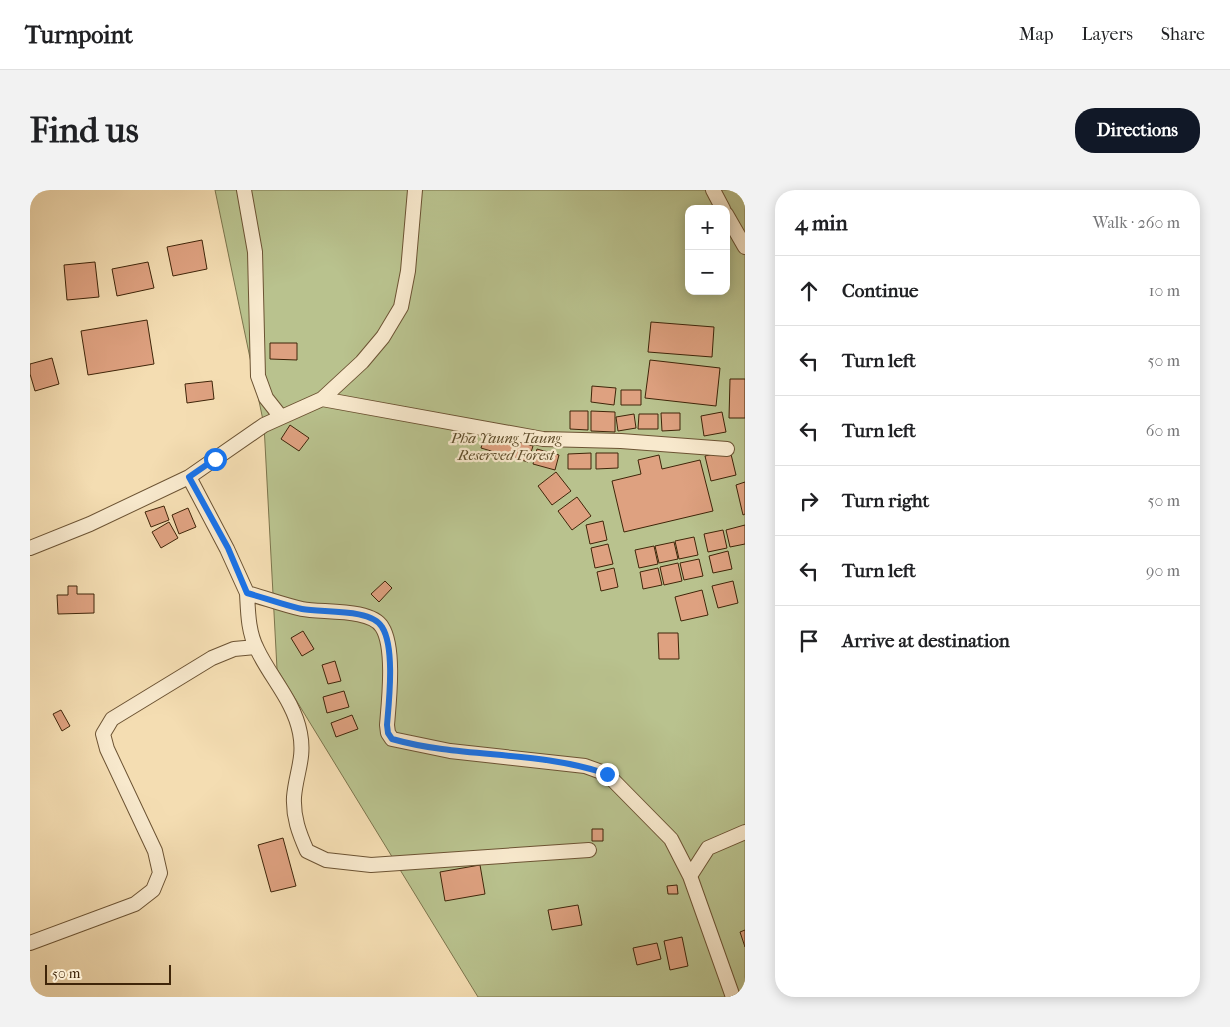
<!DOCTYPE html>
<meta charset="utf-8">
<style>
:root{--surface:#fff;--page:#f2f2f2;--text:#202124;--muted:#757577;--line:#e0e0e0;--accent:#111827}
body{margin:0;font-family:"IM FELL French Canon",serif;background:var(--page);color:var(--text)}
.controls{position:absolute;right:15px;top:15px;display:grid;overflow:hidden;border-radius:10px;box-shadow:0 2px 12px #0003}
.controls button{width:45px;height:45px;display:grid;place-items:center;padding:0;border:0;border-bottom:1px solid var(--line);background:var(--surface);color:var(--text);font:25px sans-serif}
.scale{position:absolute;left:15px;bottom:12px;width:126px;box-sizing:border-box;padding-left:5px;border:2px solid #3f2509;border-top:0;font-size:14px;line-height:18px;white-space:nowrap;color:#3f2509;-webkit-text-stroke:4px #f8e9cd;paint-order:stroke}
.stop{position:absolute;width:15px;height:15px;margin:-11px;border:4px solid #1a73e8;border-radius:50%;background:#fff}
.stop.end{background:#1a73e8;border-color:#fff;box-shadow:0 1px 5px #0008}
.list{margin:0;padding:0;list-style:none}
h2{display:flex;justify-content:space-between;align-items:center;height:65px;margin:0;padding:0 20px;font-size:21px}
h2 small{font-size:16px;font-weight:400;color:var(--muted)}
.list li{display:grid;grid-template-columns:32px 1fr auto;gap:15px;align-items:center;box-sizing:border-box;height:70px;padding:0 20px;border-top:1px solid var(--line)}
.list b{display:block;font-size:19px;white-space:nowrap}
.list em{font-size:16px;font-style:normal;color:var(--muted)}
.icon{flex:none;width:28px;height:28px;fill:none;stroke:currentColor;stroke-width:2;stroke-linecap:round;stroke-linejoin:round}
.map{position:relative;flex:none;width:715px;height:807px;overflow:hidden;border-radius:20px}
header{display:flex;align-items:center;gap:30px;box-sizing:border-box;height:70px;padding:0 25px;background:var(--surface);border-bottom:1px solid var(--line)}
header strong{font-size:24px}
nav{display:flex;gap:28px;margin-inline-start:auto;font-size:18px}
.intro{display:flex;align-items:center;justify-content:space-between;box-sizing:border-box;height:120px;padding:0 30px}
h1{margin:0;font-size:35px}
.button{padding:12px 22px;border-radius:20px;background:var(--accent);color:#fff;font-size:18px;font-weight:700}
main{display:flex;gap:30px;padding:0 30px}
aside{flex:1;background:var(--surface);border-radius:20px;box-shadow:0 2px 12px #0003}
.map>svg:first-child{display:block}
.green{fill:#b9c28e;stroke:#7c744c;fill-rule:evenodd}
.building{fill:#dea180;stroke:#3f2509}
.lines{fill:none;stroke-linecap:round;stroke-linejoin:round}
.street-casing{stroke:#6c5333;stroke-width:16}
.street{stroke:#f8e9cd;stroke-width:14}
.route{stroke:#1a73e8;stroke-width:6}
.labels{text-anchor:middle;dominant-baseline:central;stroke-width:4.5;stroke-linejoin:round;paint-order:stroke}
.park-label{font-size:15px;font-style:italic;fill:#5e4c2a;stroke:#f8e9cd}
</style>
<header>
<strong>Turnpoint</strong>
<nav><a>Map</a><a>Layers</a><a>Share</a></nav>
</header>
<div class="intro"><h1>Find us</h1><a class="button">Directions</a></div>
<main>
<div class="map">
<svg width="715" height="807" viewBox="0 0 715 807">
<rect width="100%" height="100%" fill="#f4ddb2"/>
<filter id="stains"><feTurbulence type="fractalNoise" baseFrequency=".004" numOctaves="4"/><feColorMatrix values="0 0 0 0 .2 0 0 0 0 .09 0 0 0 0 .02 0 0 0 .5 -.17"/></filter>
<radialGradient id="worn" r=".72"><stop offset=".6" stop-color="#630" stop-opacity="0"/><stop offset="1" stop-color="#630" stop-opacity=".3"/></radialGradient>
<path class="green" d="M185,0H715V807H448L247,479L234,235ZM659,19H696V101H659Z"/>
<path class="building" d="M172,50L177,79L143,86L137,57Z
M65,72L69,107L37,110L34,75Z
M118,72L124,98L87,106L82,79Z
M117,130L124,174L58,185L51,141Z
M621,132L684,137L682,167L618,162Z
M240,153H267V170L240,169Z
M22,168L29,194L5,201L0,184V174Z
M620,170L690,178L686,216L615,208Z
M700,189H715V228H699Z
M182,191L184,209L157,213L155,194Z
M562,196L586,198L584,215L561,212Z
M591,200H611V215H591Z
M540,221H558V240L540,239Z
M561,221L585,222V242L561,241Z
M692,222L696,242L674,246L671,226Z
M631,223H650V240L632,241Z
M604,224L606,238L588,241L586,227Z
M609,224H628V239H608Z
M260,235L279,248L269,261L251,249Z
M456,242L503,256L498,272L451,258Z
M507,259L529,265L525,280L503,274Z
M700,260L706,285L681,291L675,266Z
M561,263V279H538V264Z
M566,263H588V278L566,279Z
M629,265L632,279L670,270L683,321L594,342L582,291L611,284L608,270Z
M526,282L541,301L522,315L508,296Z
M715,292V324L713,325L706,295Z
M547,307L561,326L542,340L528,321Z
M134,316L139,330L121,337L115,322Z
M158,318L166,337L149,344L142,325Z
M573,331L577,350L560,354L556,335Z
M139,332L148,348L131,358L122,342Z
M715,335V354L700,357L696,340Z
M693,340L697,358L678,362L674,344Z
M664,347L668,365L649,369L645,351Z
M644,352L648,369L629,373L625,356Z
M578,354L583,374L565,378L561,358Z
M624,356L628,374L609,378L605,360Z
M698,361L702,379L683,383L679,366Z
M669,369L673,386L654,390L650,373Z
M648,373L652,391L634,395L630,377Z
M584,378L588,397L571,401L567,382Z
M628,378L632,395L613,399L610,382Z
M355,391L362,398L349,412L341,404Z
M703,391L708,413L688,418L682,396Z
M38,396H47V404H64V423L28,424L27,405H38Z
M672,400L678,425L651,431L645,407Z
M273,441L284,459L272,466L261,448Z
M628,443H648L649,469H629Z
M305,471L311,491L298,494L292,475Z
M314,501L319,517L297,523L293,507Z
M31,520L40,536L32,541L23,524Z
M322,525L328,539L306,547L301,533Z
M562,639H573V651H562Z
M253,648L266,696L241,702L228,655Z
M450,675L455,704L415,711L410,682Z
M647,695L648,704H638L637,696Z
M548,715L552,735L522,740L518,720Z
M715,740V757L710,742Z
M652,747L658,776L640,780L634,751Z
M627,753L631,769L607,775L603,758Z"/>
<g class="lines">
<defs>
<path id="street" d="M214,0L225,62L228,186L236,208L251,227
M683,0L693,19
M696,24L715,57
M292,209L513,249L591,251L697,259
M159,287L197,359L217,403C235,408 254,415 272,419C292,423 341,418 352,437C365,457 359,511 357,535L358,543L362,549L420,561L555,576L577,584L641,649L660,686L703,807
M0,358L60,334L159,287L234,235L292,209L332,172L353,147L371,117L378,81L385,0
M217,403C218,421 218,442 227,459C240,487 264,511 270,543C275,568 266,583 264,607C263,627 269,643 277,661L296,670L341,675L559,660
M660,686L678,658L715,642
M0,753L105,714L123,700L130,683L125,661L77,559L73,544L82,529L182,468L204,459L226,457"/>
</defs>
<use href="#street" class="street-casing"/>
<use href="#street" class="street"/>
</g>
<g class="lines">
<path class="route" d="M185,269L159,287L198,358L217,403C235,408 254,415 272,419C292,423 341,418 352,437C365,457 359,511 357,535L358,543L362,549C432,569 509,560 577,584"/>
</g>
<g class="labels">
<g class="park-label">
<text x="476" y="248">Pha Yaung Taung<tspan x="476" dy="17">Reserved Forest</tspan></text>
</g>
</g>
<rect width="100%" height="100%" filter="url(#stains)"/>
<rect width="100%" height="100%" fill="url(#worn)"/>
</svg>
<div class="controls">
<button>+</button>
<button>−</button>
</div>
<div class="scale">50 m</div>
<div class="stop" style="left:185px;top:269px"></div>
<div class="stop end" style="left:577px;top:584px"></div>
</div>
<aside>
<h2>4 min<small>Walk · 260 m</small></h2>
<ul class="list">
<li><svg class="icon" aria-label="ahead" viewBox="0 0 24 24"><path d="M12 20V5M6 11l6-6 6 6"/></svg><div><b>Continue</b></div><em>10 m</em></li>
<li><svg class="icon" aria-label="left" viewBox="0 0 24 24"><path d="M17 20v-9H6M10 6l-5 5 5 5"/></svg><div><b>Turn left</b></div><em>50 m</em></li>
<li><svg class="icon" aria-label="left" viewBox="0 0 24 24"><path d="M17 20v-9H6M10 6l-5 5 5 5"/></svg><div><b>Turn left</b></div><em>60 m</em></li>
<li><svg class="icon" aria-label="right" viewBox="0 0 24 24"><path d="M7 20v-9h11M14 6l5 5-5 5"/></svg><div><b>Turn right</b></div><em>50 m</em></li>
<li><svg class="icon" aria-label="left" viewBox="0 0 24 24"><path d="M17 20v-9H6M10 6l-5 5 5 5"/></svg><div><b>Turn left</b></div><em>90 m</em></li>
<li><svg class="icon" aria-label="arrive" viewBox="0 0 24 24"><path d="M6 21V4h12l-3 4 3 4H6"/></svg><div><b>Arrive at destination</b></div></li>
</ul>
</aside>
</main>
